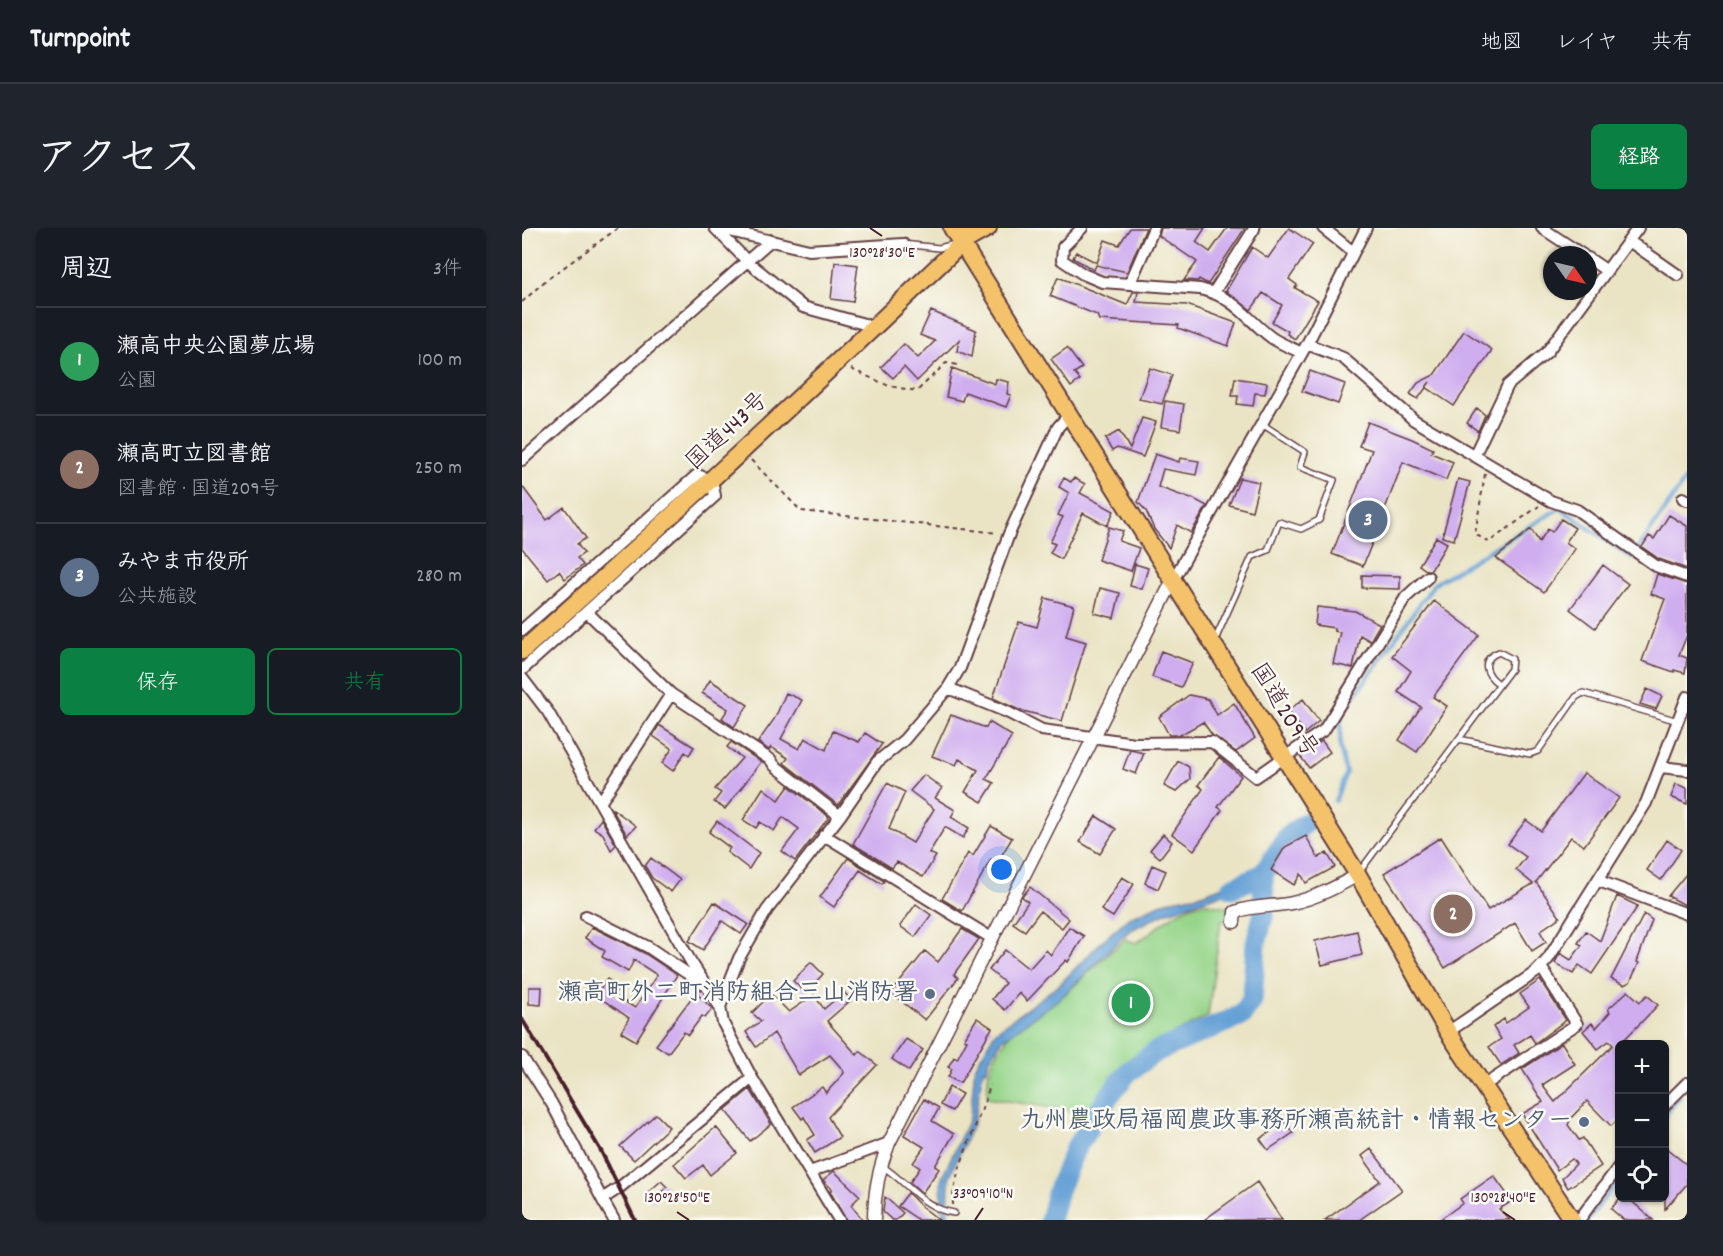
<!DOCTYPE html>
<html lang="ja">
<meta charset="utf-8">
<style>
:root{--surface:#171b24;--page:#20242c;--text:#f1f3f6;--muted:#9ea1a6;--line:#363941;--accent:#0b8043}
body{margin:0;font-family:Dekko,"Klee One",sans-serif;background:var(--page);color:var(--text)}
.controls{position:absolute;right:18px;bottom:18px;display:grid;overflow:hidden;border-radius:9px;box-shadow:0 2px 4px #0004}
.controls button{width:54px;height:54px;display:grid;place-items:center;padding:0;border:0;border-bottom:2px solid var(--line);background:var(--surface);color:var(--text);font:30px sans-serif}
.compass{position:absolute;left:1021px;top:18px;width:54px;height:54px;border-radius:50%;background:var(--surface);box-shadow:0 2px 4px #0004;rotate:124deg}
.you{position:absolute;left:480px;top:642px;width:21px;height:21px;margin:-15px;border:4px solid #fff;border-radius:50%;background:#1a73e8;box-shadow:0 0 0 9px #1a73e833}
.badge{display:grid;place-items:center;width:39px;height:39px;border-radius:50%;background:var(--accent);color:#fff;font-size:20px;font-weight:700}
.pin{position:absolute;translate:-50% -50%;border:3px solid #fff;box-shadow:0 2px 6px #0006}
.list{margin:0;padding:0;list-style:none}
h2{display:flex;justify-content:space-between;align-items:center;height:78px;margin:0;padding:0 24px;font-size:26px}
h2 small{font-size:20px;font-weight:400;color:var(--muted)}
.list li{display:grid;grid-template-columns:39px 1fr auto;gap:18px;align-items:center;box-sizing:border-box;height:108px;padding:0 24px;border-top:2px solid var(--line)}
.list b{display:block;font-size:22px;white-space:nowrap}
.list p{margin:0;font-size:20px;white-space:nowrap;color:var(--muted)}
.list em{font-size:20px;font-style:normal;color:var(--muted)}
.actions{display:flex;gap:12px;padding:18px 24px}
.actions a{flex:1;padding:14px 0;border:2px solid var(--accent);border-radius:9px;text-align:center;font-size:21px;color:var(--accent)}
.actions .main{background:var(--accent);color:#fff}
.icon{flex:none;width:33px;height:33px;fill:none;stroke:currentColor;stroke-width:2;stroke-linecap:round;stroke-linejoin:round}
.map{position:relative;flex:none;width:1165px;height:992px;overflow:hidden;border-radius:9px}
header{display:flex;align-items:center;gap:36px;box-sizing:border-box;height:84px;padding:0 30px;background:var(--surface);border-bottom:2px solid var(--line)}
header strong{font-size:28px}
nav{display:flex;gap:33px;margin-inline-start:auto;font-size:21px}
.intro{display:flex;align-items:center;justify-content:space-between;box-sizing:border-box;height:144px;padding:0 36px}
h1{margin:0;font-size:42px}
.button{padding:15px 27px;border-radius:9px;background:var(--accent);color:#fff;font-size:21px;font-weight:700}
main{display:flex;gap:36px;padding:0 36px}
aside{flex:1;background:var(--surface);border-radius:9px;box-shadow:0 2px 4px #0004}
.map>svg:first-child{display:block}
.green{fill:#97d58b;stroke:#707a5b;stroke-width:1.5}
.water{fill:#66a1d6;stroke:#586080;stroke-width:1.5}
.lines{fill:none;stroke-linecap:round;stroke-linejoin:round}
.stream{stroke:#66a1d6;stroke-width:4}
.river{stroke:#66a1d6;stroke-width:21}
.building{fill:#cfadef}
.service-casing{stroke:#623d42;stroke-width:8}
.minor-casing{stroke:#623d42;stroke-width:14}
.tertiary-casing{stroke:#623d42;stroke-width:15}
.trunk-casing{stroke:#623d42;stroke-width:20}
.path{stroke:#623d42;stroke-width:2;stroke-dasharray:4.5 4.5;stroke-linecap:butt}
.service{stroke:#fff;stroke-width:5}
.minor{stroke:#fff;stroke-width:10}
.tertiary{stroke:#fff;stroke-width:12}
.trunk{stroke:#f3c26a;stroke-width:16}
.rail{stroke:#4a1f2b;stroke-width:4}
.ticks{fill:none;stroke:#4a1f2b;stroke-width:2}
.service-dot{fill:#5c6f8a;stroke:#fdfcf7;stroke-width:2}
.labels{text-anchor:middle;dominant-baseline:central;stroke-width:5;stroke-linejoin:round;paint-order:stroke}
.street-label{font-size:24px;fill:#4a1f2b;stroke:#fdfcf7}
.service-label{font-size:24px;font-weight:bold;fill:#4e5e75;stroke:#fdfcf7;text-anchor:end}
.ticks-label{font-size:15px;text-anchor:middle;fill:#4a1f2b;stroke:#fdfcf7;stroke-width:5;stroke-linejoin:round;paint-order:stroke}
</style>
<header>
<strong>Turnpoint</strong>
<nav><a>地図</a><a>レイヤ</a><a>共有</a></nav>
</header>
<div class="intro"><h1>アクセス</h1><a class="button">経路</a></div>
<main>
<aside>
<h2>周辺<small>3件</small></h2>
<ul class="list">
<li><span class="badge" style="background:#2e9e5b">1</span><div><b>瀬高中央公園夢広場</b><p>公園</p></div><em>100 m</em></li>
<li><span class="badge" style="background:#8d6e63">2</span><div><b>瀬高町立図書館</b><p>図書館 · 国道209号</p></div><em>250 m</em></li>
<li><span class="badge" style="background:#5c6f8a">3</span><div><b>みやま市役所</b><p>公共施設</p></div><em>280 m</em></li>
</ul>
<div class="actions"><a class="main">保存</a><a>共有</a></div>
</aside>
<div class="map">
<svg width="1165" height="992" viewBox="0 0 1165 992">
<rect width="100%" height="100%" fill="#fdfcf7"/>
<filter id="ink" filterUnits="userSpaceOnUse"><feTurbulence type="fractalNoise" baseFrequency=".0167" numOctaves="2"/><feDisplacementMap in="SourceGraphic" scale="12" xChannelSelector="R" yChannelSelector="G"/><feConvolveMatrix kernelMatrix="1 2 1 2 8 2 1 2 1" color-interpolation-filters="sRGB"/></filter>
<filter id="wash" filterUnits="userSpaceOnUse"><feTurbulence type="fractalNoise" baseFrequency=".008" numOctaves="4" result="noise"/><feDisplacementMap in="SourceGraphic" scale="24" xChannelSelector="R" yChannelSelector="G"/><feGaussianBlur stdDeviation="1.35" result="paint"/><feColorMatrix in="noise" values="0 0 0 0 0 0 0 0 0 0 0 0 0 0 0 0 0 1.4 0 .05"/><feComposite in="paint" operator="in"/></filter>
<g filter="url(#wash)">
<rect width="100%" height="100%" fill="#eae4c5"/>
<path class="green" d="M685,675L707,679L706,693H699L686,788L638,813L600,843L570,886L465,870L466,847L473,828L488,806L550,760L603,711L614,715C636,701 657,676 685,675Z"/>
<path class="water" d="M734,646L738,653L643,685L607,703L540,769L480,812L467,832L465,842L461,841L452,894L427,950L426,992H421L419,952L448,889L453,839L473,804L538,756L578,715L608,689L645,673L677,667Z"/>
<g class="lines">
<path class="stream" d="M1165,127V157
M813,573L824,545L818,519L819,487L912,356L1038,280L1110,330L1165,249
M1142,889L1158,869
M1066,992L1098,950"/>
<path class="river" d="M710,660L741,646
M528,992L536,962L553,921L586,869L606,844L633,824L720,787L730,772L734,715L742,685L741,646L766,608L784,595"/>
</g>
<g id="blocks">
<path class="building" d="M608,0H624L605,44L574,37L572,42L551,30L554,24L575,35L583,12L597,17Z
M639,0H683L674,14L688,24L705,0H723L686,56L677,51L676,53L662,52L675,34L637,8Z
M767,0L791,16L767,51L775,57L773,60L796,73L773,111L765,106L766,103L750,94L760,77L741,65L729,82L704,63L730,19L746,30Z
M313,34L336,37L331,74L309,71Z
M536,49L605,77L611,64H616L614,74L665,77L714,95L706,118L656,100L657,97L577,92L575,87L528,68Z
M409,83L454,102L450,129L435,123L437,112L395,153L382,139L371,150L359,139L382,116L396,130L413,113L398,107Z
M942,103L970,122L932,178L904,159L908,154L896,171L888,166L896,155L912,147Z
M545,120L560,140L552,145L558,152L549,159L529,131Z
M430,140L473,156L474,151L487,154L485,166L489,167L484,179L443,164L440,173L424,169Z
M628,140L650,147L640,176L617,171Z
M788,143L823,156L816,176L780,163Z
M713,150L745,155L743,166L733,165L731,178L715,176L716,168H710Z
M643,173L662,176L658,202L639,199Z
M955,180L963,187L956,203L945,195Z
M620,190L634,194L621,229L595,220L590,223L583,211L597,203L608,221Z
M846,194L890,211L911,221L909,225L931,234L924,252L881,234L841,338L810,326L850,222L837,218Z
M633,226L657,234L658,230L677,233L674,247L641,241L636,259L669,271L670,270L685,278L669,305L655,297L647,320L632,301L624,283L616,274Z
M542,250L549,254L552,250L563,256L558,265L592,283L585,298L561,285L539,331L528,325L533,316L528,314L541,289L536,287L547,265L537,259Z
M718,250L737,254L730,283L707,277Z
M936,251L948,254L932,312L920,309Z
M0,258L25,292L42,279L64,310L55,316L62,325L55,330L61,337L43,351L37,343L26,352L0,320Z
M1147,287L1165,298V341L1137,331L1120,319L1127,308L1132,311Z
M1039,291L1053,300L1044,314L1053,321L1022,364L974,330L1009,301L1017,314L1026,301L1030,304Z
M587,299L601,303L597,313L617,320L609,343L576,332Z
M914,309L925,315L909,342H904L897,337Z
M613,336L626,340L620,361L608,358Z
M1081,337L1106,356L1073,400L1048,381Z
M1135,346L1165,356V407L1157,427L1165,430L1163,445L1152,442V444L1120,433L1143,371L1129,366Z
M840,347L878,348V361L840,360Z
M578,360L598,365L592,390L572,385Z
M523,370L552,378L544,408L564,414L540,493L497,482L471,470L497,394L515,399Z
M912,373L957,407L911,469L925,478L895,524L877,512L899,479L876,464L889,443L870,428Z
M795,379L833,383L858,396L848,413L838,407L831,440L811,436L818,404L812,403V400L793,397Z
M639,423L671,435L659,459L630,449Z
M188,452L226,477L212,499L200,490L206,481L180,465Z
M1125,461L1140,468L1134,481L1118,476Z
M264,465L280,472L259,511L277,521L283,510L304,522L311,503L337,514L343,505L360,516L316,577L262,535L266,530L249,519L247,522L236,514L253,490Z
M667,467L686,471L695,487L712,475L733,510L714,524L690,507L681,494L658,507H647L637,489Z
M781,471L797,493L783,505L766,483Z
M429,487L464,500L467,494L490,508L464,551L472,555L460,574L443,564L456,542L437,531L434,537L410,528Z
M137,497L172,519L167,527L163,524L151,543L140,535L150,521L131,508Z
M800,513L808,524L787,540L778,528Z
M209,514L239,534L203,581L192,574L199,565L193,561L220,530L205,519Z
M608,522L622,525L614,546L601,541Z
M697,529L719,548L696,579L700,582L672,622L650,606L681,561L676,557Z
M656,533L667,539L668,551L654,564L642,558Z
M1062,545L1097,570L1062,618L1049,609L1014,654L1038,689L1018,703L1024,714L1010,723L993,695L923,740L862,645L919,609L966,682L1011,656L994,642L1004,629L986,616L1004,592L1019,603Z
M402,547L420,560L413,570L433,582L429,589L447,600L441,610L423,599L407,625L414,628L401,649L375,634L370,640L331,616L365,555L383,564L367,601L391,615L412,581L388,563Z
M1154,556L1165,560V576L1149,569Z
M267,558L307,589L273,633L260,623L277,601L261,589L252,603L238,594L234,600L221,592L241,560L257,572Z
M91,581L114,598L105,607L90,581Z
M574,588L594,601L578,626L558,614Z
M79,591L94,617L89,622L81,606L72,600Z
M195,593L237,625L227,641L205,624L208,620L187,604Z
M469,598L490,610L475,635L469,631L440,683L420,671L446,625L451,628Z
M641,606L650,614L638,630L628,622Z
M784,608L796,630L805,625L813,639L784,655L779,646L772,657L749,642L763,619Z
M1145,612L1159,622L1139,652L1125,642Z
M129,630L158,652L149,664L130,650L123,638Z
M326,630L362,653L360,656L338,642L312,679L298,669Z
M630,637L644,643L636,661L623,655Z
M1165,645V678L1146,668Z
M600,649L612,656L591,689L579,682Z
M508,659L547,691L540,700L518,683L503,703L491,695L506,674L500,669Z
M1095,668L1116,678L1070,746L1057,737L1051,746L1033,735L1038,725L1049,732L1060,717L1056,715L1064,703L1078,713Z
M192,674L226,696L219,706L200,693L181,722L167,713Z
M394,676L409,687L393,709L378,698Z
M1122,686L1130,692L1115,734L1117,735L1108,754L1102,757L1089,751Z
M70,699L122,725L155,747L114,813L99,804L107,790L74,767L85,751L97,759L92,767L113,780L135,747L112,732L106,744L80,729L83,723L63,710Z
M547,699L562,708L546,734L544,732L505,773L497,765L483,782L470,771L483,755L467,742L483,722L507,741L524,722L529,727Z
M440,701L457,711L432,746L436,750L403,792L369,765L403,723L416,734Z
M835,703L840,727L800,737L793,713Z
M289,734L301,746L284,765L271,753Z
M1018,752L1044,792L1013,815L1008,807L992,817L997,825L979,837L967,819L979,811L971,799L982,791L984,795L1007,779L998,766Z
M7,759H20L19,777L7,776Z
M1106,763L1118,774L1125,767L1136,777L1098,816V890L1089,898L1065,873L1049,890L1046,897L1057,912L1061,910L1079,938L1046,960L1040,950L1054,936L1050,931L1035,942L1000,886L1021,874L1000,841L1040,815L1053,836L1020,857L1033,874L1091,817L1087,813L1076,821L1061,803L1070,795L1074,800L1088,784L1086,781Z
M174,764L190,781L183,790L180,788L166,807L162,804L146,825L134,817Z
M322,764L329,772L305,793L335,827L338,823L355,837L306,889L318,909L293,925L285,912L293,907L282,889L280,891L271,879L300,859L304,865L322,845L321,842L308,827L277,847L252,805L234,819L224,804L239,793L230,785L249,766L267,784L292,767L302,781Z
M455,790L470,800L438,855L426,849L430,841L426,839L432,829L435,831L445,812L442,811Z
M384,811L401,822L387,843L370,831Z
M427,859L440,866L430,883L418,877Z
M228,861L249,896L228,913L203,882Z
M402,871L417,880L410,893L432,906L413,938L417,941L400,965L388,954L398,940L391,935L402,919L382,907Z
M134,886L147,899L112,932L98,918Z
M763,894L771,905L746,922L738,911Z
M194,899L215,925L188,947L181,937L164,950L152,936Z
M1143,919L1165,937V956L1143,981Z
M849,921L880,962L837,992H803L858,953L840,928Z
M312,943L338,968L329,977L341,992H324L308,963L310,961L301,952Z
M972,948L990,973L977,981L988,992H917L941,975L938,971Z
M139,953L145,959L130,973L124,966Z
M735,954L760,992H682Z
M386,965L399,978L417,992H397L376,978Z
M363,969L381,985L374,992H370L361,984Z
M1099,969H1105L1131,992H1102L1089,981Z"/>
</g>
</g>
<g filter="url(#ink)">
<use href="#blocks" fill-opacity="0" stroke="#623d42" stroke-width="1.5"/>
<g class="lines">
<defs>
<path id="service" d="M381,16L417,20L429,17
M693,412L730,329L746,322L757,294L779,301L797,292L812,252L778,239L783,224L740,196
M937,511L1008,526L1016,523L1054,469L1061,465L1156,493
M838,643L989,441L990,431L977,424C957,432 964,447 977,456
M360,938C385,954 402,981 432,985"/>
<path id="minor" d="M193,0L225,33L281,79L353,99
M195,0L287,22L381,16
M560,0L541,19L540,32L561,46L580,54L678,61C715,70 723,90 750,110C759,116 770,120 780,125
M801,0L831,24
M1020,0L1061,27
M1107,13L1156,47
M1066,30L1085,43
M608,55L632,0
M692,64L732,1
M785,116L821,130L892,192L1029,273L1055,282L1134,338L1165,349
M952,228L986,157L1025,124L1116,0
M0,232L249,12
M1161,270L1165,272
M650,354L785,116L844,0
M65,384L149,466L249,532L252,537L318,588
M0,402L175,247L190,252L193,268L0,442
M0,450L26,484L169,734L198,779L201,795L230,850L317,992
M426,460L485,484L520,502L612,515L690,514L734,549L802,502L884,369L906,349
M1139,539L1165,542
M78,575L149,466
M302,607L471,711
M1077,653L1165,686
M64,688L126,719L181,756
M198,779L217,730L245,682L318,588L355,534L382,512L426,460L438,440L487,306L536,199L546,188
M926,804L1014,744L1026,731L1124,575L1165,469
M0,829L30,876L80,971
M961,858L1055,796L1019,739
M1142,878L1165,855
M288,944L367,915
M92,992L80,971L97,960L230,850
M1057,992L1098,937"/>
<path id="tertiary" d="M712,694L713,684C731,677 752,679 770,675C794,670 814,659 836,647
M352,992C352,965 357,940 367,915L650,354"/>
<path id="trunk" d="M430,0L836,647L926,804L1050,992
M441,14L466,0
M0,423C149,290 296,154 440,15L449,0"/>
</defs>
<use href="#service" class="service-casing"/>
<use href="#minor" class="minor-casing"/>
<use href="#tertiary" class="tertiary-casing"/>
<use href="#trunk" class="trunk-casing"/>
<path class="path" d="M0,74L23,53L96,0
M329,141L367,158L395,163L424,135L437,137
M229,232L279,283L476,305
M963,246L953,306L967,314L1017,278
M431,977C429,946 459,891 468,857"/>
<use href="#service" class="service"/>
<use href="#minor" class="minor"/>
<use href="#tertiary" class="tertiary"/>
<use href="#trunk" class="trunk"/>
<path class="rail" d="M0,791L79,923L113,992"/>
</g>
</g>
<path class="ticks" d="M348,0L360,8M155,984L167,992M981,984L993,992M453,992L461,980"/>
<g class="service-dot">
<circle cx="408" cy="766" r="6"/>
<circle cx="1062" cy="894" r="6"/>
</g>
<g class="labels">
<g class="street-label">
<text transform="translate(206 204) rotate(-43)">国道443号</text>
<text transform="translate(761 483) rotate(58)">国道209号</text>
</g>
<g class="service-label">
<text x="396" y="766">瀬高町外二町消防組合三山消防署</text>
<text x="1050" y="894">九州農政局福岡農政事務所瀬高統計・情報センター</text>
</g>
</g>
<g class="ticks-label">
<text x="360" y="29">130°28'30"E</text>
<text x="461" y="970">33°09'10"N</text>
<text x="155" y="974">130°28'50"E</text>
<text x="981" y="974">130°28'40"E</text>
</g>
</svg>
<div class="controls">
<button>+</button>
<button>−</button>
<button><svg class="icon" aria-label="locate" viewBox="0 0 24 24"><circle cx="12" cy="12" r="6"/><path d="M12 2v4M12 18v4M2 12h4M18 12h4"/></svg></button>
</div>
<svg class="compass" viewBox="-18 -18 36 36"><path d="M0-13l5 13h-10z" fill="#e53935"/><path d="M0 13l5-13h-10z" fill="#9ea1a6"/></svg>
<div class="you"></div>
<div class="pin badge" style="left:609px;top:775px;background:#2e9e5b">1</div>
<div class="pin badge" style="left:931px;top:686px;background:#8d6e63">2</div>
<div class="pin badge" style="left:846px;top:292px;background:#5c6f8a">3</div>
</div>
</main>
